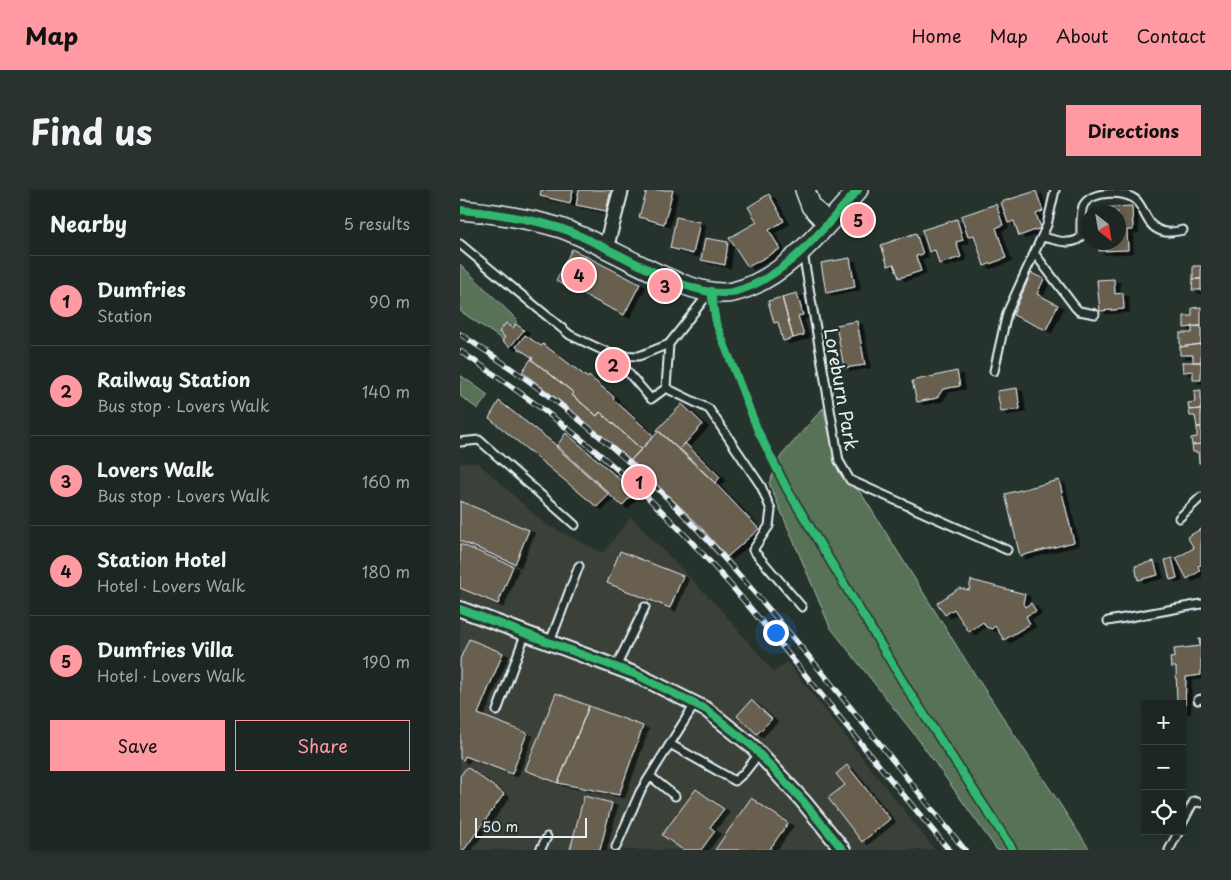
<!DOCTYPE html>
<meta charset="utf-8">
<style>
:root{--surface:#1c2622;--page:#29322f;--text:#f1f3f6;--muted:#a0a5a5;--line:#3a4340;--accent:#ff9aa2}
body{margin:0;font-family:"Playpen Sans",sans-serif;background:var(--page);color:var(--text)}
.controls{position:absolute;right:15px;bottom:15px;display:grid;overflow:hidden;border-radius:0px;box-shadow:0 2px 8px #0003}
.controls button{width:45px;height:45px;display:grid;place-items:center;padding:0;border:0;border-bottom:1px solid var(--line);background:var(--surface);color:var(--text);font:25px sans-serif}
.compass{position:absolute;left:621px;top:15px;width:45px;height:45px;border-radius:50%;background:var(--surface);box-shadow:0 2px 8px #0003;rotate:149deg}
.scale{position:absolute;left:15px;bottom:12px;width:112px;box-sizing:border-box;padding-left:5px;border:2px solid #e8f1f8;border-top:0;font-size:14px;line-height:18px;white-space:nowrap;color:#e8f1f8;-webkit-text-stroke:4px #26332d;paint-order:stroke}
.you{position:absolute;left:315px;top:442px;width:18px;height:18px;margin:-12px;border:4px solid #fff;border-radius:50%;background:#1a73e8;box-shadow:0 0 0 8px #1a73e833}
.badge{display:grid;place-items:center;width:32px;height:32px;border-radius:50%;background:var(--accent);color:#111;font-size:16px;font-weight:700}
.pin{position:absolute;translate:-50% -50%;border:2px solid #fff;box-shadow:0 1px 5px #0006}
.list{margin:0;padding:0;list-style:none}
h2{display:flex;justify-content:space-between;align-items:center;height:65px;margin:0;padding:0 20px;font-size:21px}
h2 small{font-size:16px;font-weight:400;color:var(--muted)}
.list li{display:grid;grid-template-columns:32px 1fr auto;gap:15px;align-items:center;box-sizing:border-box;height:90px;padding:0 20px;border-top:1px solid var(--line)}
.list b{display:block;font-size:19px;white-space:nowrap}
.list p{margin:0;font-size:16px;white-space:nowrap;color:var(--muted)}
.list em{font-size:16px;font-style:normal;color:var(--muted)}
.actions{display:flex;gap:10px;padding:15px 20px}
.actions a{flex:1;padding:11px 0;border:1px solid var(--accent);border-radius:0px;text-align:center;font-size:18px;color:var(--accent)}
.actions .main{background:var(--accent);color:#111}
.icon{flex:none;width:28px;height:28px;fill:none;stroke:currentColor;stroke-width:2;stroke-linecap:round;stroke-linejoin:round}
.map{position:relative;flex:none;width:741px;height:660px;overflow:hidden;border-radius:0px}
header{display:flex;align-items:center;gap:30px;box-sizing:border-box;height:70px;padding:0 25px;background:var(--accent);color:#111}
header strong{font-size:24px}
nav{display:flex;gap:28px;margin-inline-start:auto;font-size:18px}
.intro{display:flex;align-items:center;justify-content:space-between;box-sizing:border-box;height:120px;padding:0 30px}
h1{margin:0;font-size:35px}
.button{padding:12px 22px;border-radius:0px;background:var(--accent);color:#111;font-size:18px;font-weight:700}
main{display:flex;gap:30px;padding:0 30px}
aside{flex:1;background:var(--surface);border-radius:0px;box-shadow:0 2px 8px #0003}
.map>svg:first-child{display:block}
.built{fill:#3a4038}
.green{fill:#587258;stroke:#a0b2a8}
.building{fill:#675e50;stroke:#e8f1f8;filter:url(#shadow)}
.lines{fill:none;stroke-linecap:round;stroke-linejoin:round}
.lane-casing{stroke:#e8f1f8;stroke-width:11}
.street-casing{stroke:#e8f1f8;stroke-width:18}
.secondary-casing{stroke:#e8f1f8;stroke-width:22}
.lane{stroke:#26332d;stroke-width:7}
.street{stroke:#26332d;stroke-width:14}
.secondary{stroke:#26332d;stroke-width:19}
.rail-casing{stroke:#e8f1f8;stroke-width:5.5}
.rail{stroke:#26332d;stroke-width:4;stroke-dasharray:11;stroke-linecap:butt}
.cycleway-casing{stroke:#26332d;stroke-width:11}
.cycleway{stroke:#33b770;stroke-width:8}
.labels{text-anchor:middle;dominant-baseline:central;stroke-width:4.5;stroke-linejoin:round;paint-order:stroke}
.street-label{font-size:18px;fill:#e8f1f8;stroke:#26332d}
</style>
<header>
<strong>Map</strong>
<nav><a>Home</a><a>Map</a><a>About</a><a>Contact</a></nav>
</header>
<div class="intro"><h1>Find us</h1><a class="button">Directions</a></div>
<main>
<aside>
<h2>Nearby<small>5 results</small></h2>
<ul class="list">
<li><span class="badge">1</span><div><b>Dumfries</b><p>Station</p></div><em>90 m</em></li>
<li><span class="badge">2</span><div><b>Railway Station</b><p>Bus stop · Lovers Walk</p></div><em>140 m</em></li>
<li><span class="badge">3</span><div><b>Lovers Walk</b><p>Bus stop · Lovers Walk</p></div><em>160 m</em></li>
<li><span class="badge">4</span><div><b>Station Hotel</b><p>Hotel · Lovers Walk</p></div><em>180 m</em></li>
<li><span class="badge">5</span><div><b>Dumfries Villa</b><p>Hotel · Lovers Walk</p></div><em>190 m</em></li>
</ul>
<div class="actions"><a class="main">Save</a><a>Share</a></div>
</aside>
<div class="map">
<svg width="741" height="660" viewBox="0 0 741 660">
<defs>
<filter id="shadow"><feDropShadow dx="5.5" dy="3" stdDeviation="0" flood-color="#0009"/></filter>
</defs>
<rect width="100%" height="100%" fill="#26332d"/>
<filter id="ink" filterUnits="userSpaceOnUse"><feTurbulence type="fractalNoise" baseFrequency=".02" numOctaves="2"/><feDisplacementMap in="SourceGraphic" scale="10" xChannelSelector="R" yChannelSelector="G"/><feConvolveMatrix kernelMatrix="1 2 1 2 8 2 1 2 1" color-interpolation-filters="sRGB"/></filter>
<g filter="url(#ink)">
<path class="built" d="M0,273H18L85,334L143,363L171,327L259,418L314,482L327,472L475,660H0Z"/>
<path class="green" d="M0,74L57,130L53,138L46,133L39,142L45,147L43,150L0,121Z
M0,185L28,205L18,219L0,206Z
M363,218L379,283L401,303L508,474L630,660H537L458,549L370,437L309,293L321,266Z"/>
<path class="building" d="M81,0H113L110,13L80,6Z
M119,0H151L146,21L116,15Z
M187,0H213L204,34L179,27Z
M576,1L583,21L576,24L581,38L559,46L554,31L548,33L541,12Z
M309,4L324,31L309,40L320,59L288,77L269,48L297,32L288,17Z
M536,14L543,35L536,38L546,68L524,76L514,45L508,47L501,26Z
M672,16L673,40H667L668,60L639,61V52H658V22H638V18Z
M216,27L240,32L233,64L210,58Z
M497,29L503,50L496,52L501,67L479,74L475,60L469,62L462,40Z
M456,43L463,64L456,66L461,81L439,88L434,74L428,76L421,55Z
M245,48L268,52L265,75L241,70Z
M112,59L180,94L164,125L96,91Z
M390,68L395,97L366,103L361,73Z
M733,76H741V89H733Z
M571,83L584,89L577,104L598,115L586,140L553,125Z
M654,89L655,104L663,103L664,119L640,121L637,90Z
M733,89H741V100H732Z
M337,103L343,125L338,126L344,145L333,148L322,107Z
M322,107L333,148L323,151L318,132L314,133L308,111Z
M741,117V136L724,138V126H732V118Z
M397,131L405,175L384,178L376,135Z
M46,133L53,138L56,134L64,140L50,157L42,151L45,147L39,142Z
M732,136H741V154L720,157V143H732Z
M65,145L81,156L83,154L128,188L129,186L154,207L153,209L194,246L181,259L140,222L137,226L112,205L114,203L71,169L73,168L56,157Z
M741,154V172H733V165H720V157Z
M71,169L114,203L112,205L137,226L140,222L181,259L171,270L100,211L62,182Z
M722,172H741V190H733V181L723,182Z
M497,181L500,196L483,199L477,208L457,212L452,191Z
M557,198L560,219L541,222L537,201Z
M741,200V219L729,220L728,213L735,212L734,201Z
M39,211L96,255L150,304L137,317L29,228Z
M222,214L243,234L219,260L197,240Z
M741,219V237H737L735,226H730L729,220Z
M737,237H741V254L732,255L731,248L737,247Z
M199,241L255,293L299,339L267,367L236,332L171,270Z
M106,243L170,298L166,303L170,307L162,316L96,257Z
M225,253L260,287L255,293L220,259Z
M741,254V273H739L738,262H733L732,255Z
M599,290L614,352L560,366L545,304Z
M0,311L69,340L55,374L0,351Z
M741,339V375L738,376L740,381L727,389L716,368L734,358L727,347Z
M0,354L53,376L38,414L0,398Z
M160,361L223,386L210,418L147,393Z
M712,368L717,388L710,390L705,370Z
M694,371L698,385L678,390L675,376Z
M511,390L565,404L563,413L565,417L571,413L576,421L566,426L570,434L544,450L535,436L532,439L526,437L523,432L509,442L494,419L485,425L477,413L499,398L509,400Z
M9,449L43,463L18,524L67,543L52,584L5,566L3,570L0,569V469Z
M739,449H741V485L726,487L725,520L722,521V514H717L716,477H711L710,468L715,467L714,459L740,456Z
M96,503L129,516L98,593L65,580Z
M291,510L312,529L297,544L277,526Z
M129,516L183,536L159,605L98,593Z
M387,575L430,629L402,652L368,608L385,595L376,584Z
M7,577L44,604L4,660H0V586Z
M236,599L264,619L250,637L255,641L241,660H223L202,645Z
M124,606L152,613L140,660H110Z
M291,608L328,633L309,660H255Z"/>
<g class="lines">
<defs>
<path id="lane" d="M582,47C594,49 611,57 621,47C621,38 620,25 623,16C630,0 667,0 677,11C684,19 687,34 697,39C705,44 714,42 723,40
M0,54L110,145L153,165L179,166L209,154L249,103
M343,63L379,271L390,290L547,360
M575,64L615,117L619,121L635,124
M153,165L191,209L206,198L209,154
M534,181L547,123L587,35L595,0
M206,198L249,219L301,296L311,320L309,336L293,360L342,417
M0,252L19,250L115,335
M719,328L741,307
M648,431L741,414
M90,452L119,376
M156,477L185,417
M738,510L741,509
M37,521L66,442
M210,554L275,591L284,583L299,564
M190,586L215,606
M722,634L734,611L741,613
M156,657L180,602L235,514
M80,660L87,647
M709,660L719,641"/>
<path id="street" d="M146,57L161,0
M0,419L177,485L247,520L292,556L343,611L383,660"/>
<path id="secondary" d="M345,0L351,16L367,33
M0,20C29,22 70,29 97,37C143,50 229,112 273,102C326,89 363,38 398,0"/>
</defs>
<use href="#lane" class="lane-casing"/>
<use href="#street" class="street-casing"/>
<use href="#secondary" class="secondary-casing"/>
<use href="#lane" class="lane"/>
<use href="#street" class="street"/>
<use href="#secondary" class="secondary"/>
<defs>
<path id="rail" d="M0,144C81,196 159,258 226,327C326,432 414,548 505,660
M0,161C52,196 103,233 151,274C231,343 298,426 364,508C405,559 447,609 489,660"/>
</defs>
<use href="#rail" class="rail-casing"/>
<use href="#rail" class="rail"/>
<defs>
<path id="cycleway" d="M0,20C29,22 70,29 97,37C143,50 229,112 273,102C326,89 363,38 398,0
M251,101L256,133L298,241L327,299L448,500L553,660
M0,419L177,485L247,520L292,556L343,611L383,660"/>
</defs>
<use href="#cycleway" class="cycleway-casing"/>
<use href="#cycleway" class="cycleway"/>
</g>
</g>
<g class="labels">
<g class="street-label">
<text transform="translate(382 199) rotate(80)">Loreburn Park</text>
</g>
</g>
</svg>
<div class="controls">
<button>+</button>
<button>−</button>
<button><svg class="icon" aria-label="locate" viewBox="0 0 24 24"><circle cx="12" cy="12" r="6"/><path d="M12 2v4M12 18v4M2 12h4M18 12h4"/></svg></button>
</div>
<svg class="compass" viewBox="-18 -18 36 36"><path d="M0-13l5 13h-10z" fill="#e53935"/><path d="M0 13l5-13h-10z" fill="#a0a5a5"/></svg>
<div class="scale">50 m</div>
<div class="you"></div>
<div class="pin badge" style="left:179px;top:292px">1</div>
<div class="pin badge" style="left:153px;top:175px">2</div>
<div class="pin badge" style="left:205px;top:96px">3</div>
<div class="pin badge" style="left:119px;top:85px">4</div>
<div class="pin badge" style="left:398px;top:30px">5</div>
</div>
</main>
